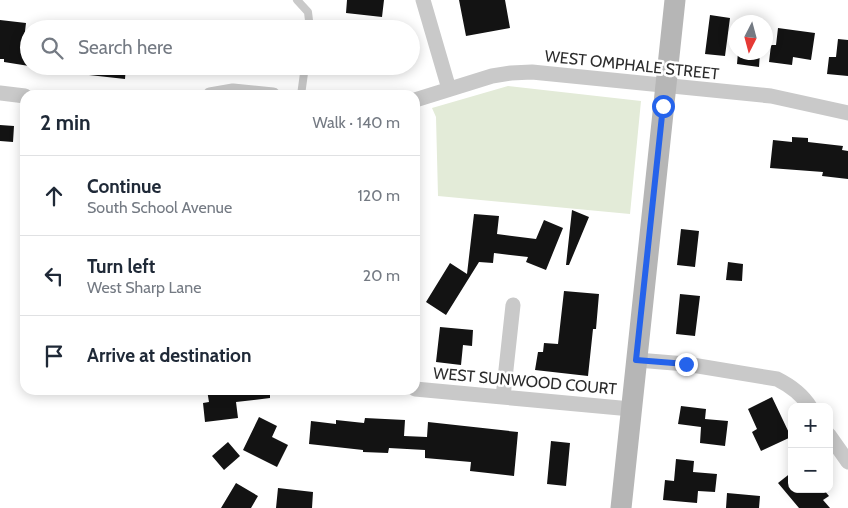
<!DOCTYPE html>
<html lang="en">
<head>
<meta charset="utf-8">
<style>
	:root { --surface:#fff; --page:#f2f2f3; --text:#1f2937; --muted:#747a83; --line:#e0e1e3 }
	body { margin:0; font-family:Cabin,sans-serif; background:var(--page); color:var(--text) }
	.controls { position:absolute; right:15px; bottom:15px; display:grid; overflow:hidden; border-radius:10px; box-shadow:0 2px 12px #0003 }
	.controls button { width:45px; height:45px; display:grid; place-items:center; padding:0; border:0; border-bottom:1px solid var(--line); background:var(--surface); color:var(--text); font:25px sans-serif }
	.compass { position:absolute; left:728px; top:15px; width:45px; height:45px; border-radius:50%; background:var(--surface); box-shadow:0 2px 12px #0003; rotate:186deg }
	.stop { position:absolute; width:15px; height:15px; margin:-11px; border:4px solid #2563eb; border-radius:50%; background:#fff }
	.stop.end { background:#2563eb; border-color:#fff; box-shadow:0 1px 5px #0008 }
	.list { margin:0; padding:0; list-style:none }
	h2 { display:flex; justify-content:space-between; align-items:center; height:65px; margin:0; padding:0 20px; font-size:21px }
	h2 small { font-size:16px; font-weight:400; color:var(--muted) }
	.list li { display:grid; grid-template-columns:32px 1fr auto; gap:15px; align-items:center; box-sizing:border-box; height:80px; padding:0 20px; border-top:1px solid var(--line) }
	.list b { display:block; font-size:19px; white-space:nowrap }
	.list p { margin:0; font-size:16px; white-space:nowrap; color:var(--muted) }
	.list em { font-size:16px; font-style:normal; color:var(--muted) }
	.icon { flex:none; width:28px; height:28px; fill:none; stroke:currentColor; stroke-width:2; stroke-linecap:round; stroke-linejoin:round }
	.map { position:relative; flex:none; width:848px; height:508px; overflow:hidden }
	.search { position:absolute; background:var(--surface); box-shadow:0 2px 12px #0003; left:20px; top:20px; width:400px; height:55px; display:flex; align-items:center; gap:12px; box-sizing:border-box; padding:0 18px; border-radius:28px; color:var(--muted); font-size:19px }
	.panel { position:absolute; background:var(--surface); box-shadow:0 2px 12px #0003; left:20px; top:90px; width:400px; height:305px; border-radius:15px }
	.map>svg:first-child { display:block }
</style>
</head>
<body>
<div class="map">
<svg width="848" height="508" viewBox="0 0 848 508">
	<rect width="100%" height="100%" fill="#fff"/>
	<path fill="#e3ebd8" d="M508 86 641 101 630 214 438 196 436 117 432 108Z"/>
	<path fill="#131313" d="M347 0H384L382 17 346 13Z
		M459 0H505L510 28 466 36Z
		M710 15 730 18 725 56 705 54Z
		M0 20 26 23 23 48 29 49V66L4 62V59H0Z
		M778 28 815 33 811 60 793 57 792 65 769 62 771 45H776Z
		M838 39 848 40V76L827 74 829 57H836Z
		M738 52H760L759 67 737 64Z
		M81 66H126L125 79 80 74Z
		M0 125 14 126 13 142 0 141Z
		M792 137 808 138V142L843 146 842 150 848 151V179L822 176 823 172 770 168 773 140 792 142Z
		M572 210 589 217 569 265H566Z
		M474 214 499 216 497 234 536 239 544 220 563 228 546 270 526 262 528 257 494 253 493 263 479 262 446 315 426 302 450 263 467 274Z
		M681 229 699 231 695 267 677 265Z
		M728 262 743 264 742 281 726 280Z
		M564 291 599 294 596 329H593L588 376 535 370 538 352H543L544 343 558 344Z
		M680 294 700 296 695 336 676 334Z
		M440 327 473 330 472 346 463 345 461 365 436 362Z
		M207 390H270V398L236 402 238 418 205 422 203 403 209 402Z
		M772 397 791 437 761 451 752 432 757 429 748 409Z
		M681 406 706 409 705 419 728 421 725 446 700 443 701 427 678 424Z
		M259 417 277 426 272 437 288 445 277 467 243 450Z
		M365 418 405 420 404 436 427 437 428 422 518 432 514 476 470 471 471 462 425 458V450L389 448 388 453 363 452V450L309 444 311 421 336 424V420L364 423Z
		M551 441 570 443 566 486 547 484Z
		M228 442 240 456 224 470 212 456Z
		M676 459 694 461 693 472 717 474 715 492 698 491 697 503 663 500 665 480 674 481Z
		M792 472V489H823L829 496 823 500 830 508H799L778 483Z
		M236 483 258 496 251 508H221Z
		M278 488 313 492 312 508H276Z
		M727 493 760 496 759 508H726Z"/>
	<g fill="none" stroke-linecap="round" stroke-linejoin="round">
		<path stroke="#c9c9c9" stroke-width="8" d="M297 0 308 12 310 29
			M301 95 305 66"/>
		<path stroke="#c9c9c9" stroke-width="15" d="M423 0 449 89
			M0 93 25 96
			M210 95 233 91 273 95
			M415 100 492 76 511 73 532 72 771 96 848 113
			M637 360 686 364 777 379C791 386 802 394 810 407
			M415 389 631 409
			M503 397 513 305
			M829 435 848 462"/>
		<path stroke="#b6b6b6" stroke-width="21" d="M621 508 675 0"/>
	</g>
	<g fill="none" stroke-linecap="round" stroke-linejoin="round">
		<path stroke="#2563eb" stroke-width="6" d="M663 106 636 360 686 364"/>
	</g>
	<g text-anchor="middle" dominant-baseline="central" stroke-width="5" stroke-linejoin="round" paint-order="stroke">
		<g font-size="16" fill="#2c2c2c" stroke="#fff">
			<text transform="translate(632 65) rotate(6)">WEST OMPHALE STREET</text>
			<text transform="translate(525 381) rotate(5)">WEST SUNWOOD COURT</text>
		</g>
	</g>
</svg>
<div class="controls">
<button>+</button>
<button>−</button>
</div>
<svg class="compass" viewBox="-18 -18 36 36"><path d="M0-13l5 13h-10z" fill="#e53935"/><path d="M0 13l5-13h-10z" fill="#747a83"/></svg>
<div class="stop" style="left:663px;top:106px"></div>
<div class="stop end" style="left:686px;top:364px"></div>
<div class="search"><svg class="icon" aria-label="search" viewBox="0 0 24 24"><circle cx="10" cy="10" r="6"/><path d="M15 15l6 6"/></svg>Search here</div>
<section class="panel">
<h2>2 min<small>Walk · 140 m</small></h2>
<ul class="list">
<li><svg class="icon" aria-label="ahead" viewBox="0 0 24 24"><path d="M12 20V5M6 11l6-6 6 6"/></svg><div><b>Continue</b><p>South School Avenue</p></div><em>120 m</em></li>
<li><svg class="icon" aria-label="left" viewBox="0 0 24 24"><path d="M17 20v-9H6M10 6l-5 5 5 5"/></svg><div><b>Turn left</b><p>West Sharp Lane</p></div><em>20 m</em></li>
<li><svg class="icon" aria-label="arrive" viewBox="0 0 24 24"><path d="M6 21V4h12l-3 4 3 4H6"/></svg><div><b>Arrive at destination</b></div></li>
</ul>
</section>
</div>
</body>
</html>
